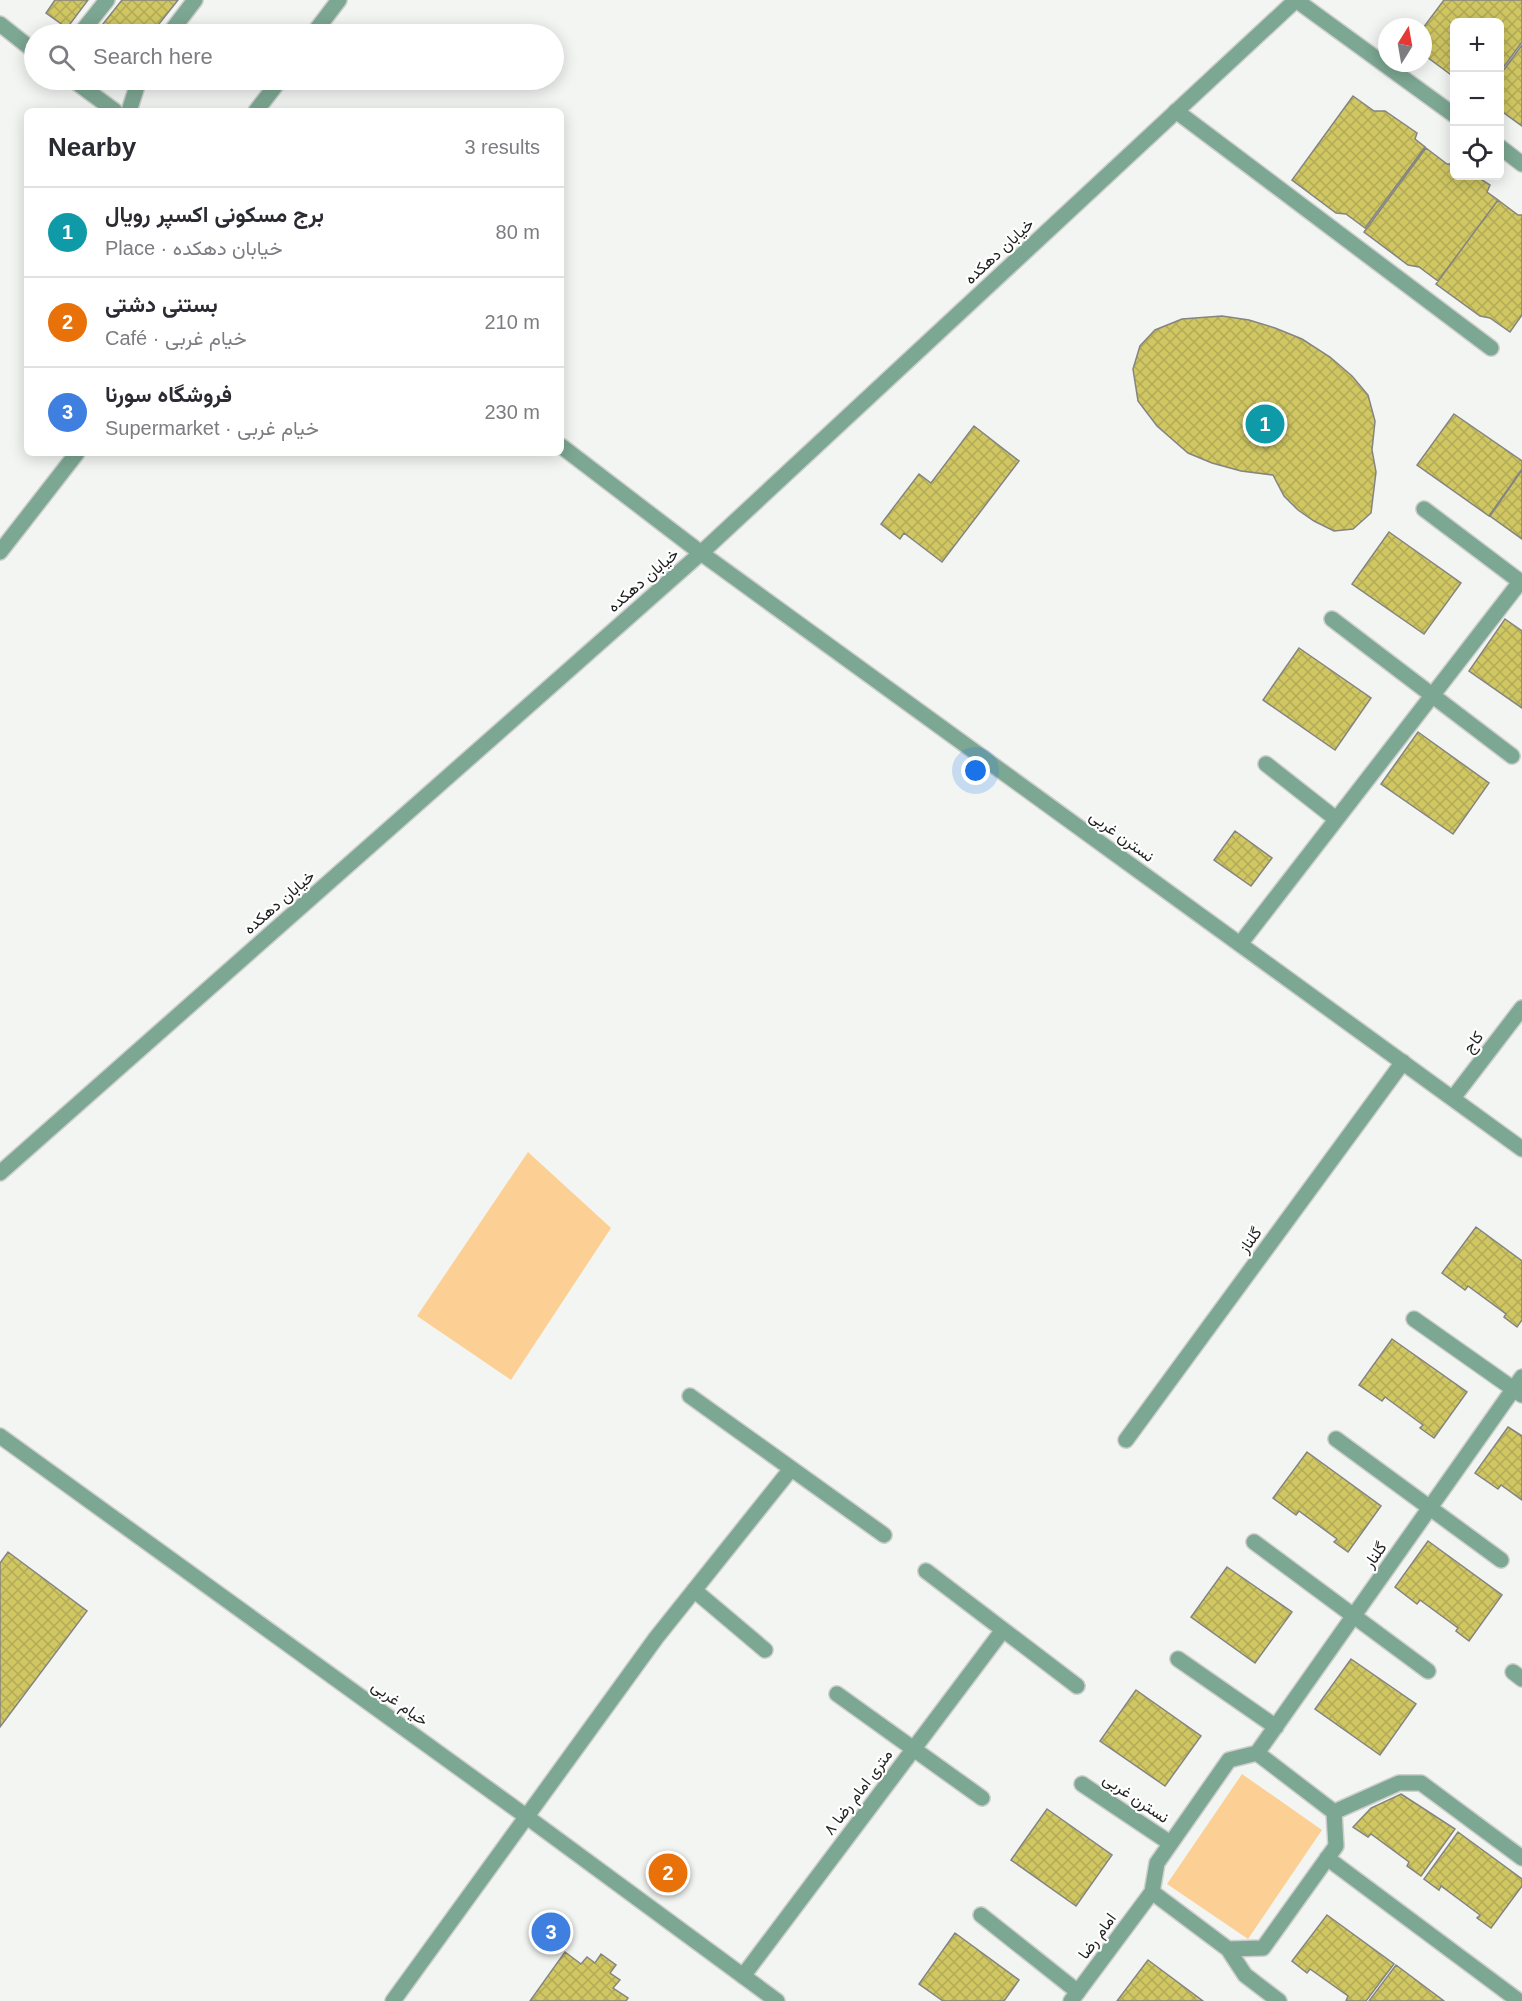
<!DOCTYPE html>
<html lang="en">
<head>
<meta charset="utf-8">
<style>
	:root { --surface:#fff; --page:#f2f2f3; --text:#2b2b33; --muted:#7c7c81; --line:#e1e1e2; --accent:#db2777 }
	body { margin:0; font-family:Helvetica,Vazirmatn,sans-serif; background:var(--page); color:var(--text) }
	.controls { position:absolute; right:18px; top:18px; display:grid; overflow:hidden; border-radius:9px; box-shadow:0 3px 15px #0003 }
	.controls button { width:54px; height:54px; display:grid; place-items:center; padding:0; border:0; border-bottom:2px solid var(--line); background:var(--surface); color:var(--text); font:30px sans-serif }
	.compass { position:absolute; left:1378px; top:18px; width:54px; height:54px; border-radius:50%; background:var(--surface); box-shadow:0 3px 15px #0003; rotate:11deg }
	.you { position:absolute; left:976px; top:771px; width:21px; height:21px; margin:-15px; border:4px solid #fff; border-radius:50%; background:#1a73e8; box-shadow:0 0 0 9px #1a73e833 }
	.badge { display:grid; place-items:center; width:39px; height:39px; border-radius:50%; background:var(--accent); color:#fff; font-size:20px; font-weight:700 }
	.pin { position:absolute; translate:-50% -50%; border:3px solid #fff; box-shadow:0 2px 6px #0006 }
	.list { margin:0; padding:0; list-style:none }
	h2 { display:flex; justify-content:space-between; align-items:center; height:78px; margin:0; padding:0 24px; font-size:26px }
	h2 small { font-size:20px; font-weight:400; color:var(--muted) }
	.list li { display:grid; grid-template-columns:39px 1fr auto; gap:18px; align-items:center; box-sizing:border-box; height:90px; padding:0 24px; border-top:2px solid var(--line) }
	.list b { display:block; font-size:22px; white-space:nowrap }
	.list p { margin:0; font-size:20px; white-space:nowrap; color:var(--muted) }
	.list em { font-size:20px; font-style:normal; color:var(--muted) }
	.icon { flex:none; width:33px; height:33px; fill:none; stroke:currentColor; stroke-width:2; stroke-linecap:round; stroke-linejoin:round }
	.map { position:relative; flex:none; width:1522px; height:2001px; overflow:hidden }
	.search { position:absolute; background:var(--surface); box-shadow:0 3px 15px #0003; left:24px; top:24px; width:540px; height:66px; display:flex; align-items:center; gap:15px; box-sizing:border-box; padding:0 21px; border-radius:33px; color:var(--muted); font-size:22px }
	.panel { position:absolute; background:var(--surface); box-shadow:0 3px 15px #0003; left:24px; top:108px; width:540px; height:348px; border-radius:9px }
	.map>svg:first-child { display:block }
</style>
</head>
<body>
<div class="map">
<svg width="1522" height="2001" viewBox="0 0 1522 2001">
	<defs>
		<pattern id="building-cross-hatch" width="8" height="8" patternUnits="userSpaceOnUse" patternTransform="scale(1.5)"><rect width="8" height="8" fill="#d0c763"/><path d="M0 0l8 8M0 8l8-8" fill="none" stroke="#b2aa56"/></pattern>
	</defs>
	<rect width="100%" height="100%" fill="#f3f5f3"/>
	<path fill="#fcd094" d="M528 1152 611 1228 511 1380 417 1316Z
		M1242 1774 1322 1830 1248 1939 1167 1884Z"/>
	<path fill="url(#building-cross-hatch)" stroke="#848481" stroke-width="1.5" d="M55 0H88L67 28 46 13Z
		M122 0H178L151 34H95Z
		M1444 0H1522V42L1500 72V22H1454V77L1423 54V28Z
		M1522 45V126L1500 110V75Z
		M1353 96 1374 111H1385L1417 133 1415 139 1425 147 1365 228 1346 214 1336 213 1292 180Z
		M1426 148 1447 164H1454V176H1476L1490 185 1487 192 1498 200 1438 281 1419 267 1408 265 1364 232Z
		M1498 200 1518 215H1522V315L1510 332 1490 318 1480 316 1436 284Z
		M1222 316 1249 320 1275 328 1302 339 1330 357 1352 376 1368 395 1375 421 1372 450 1376 472 1371 513 1353 529 1334 531 1314 521 1298 510 1284 496 1273 475 1241 471 1212 463 1188 453 1157 426 1138 401 1133 369 1140 346 1155 330 1182 319Z
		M1454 414 1522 461V469L1489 516 1417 465Z
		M974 426 1019 461 942 562 904 533 900 539 881 524 919 474 931 483Z
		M1522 470V539L1490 516Z
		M1389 532 1461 583 1424 634 1352 584Z
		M1505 619 1522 631V708L1469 671Z
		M1299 648 1371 698 1335 750 1263 700Z
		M1418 732 1489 783 1453 834 1381 784Z
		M1235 831 1272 858 1251 886 1214 860Z
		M1476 1227 1522 1261V1320L1517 1327 1504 1317 1506 1314 1468 1286 1465 1290 1442 1273Z
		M1392 1339 1467 1392 1434 1438 1420 1428 1423 1425 1385 1397 1382 1401 1359 1385Z
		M1508 1427 1522 1436V1500L1501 1485 1498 1489 1475 1473Z
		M1307 1452 1381 1506 1348 1552 1334 1542 1337 1539 1299 1511 1296 1515 1273 1498Z
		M1428 1541 1502 1595 1469 1641 1456 1631 1458 1628 1420 1600 1417 1604 1395 1587Z
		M8 1552 87 1611 0 1727V1563Z
		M1227 1567 1292 1612 1255 1663 1191 1617Z
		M1351 1659 1416 1704 1380 1755 1315 1709Z
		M1136 1690 1201 1736 1165 1786 1100 1741Z
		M1401 1794 1455 1829 1421 1876 1407 1866 1409 1862 1371 1834 1368 1837 1353 1827 1371 1808Z
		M1047 1809 1112 1855 1076 1906 1011 1860Z
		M1458 1832 1522 1879V1886L1491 1928 1477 1918 1480 1915 1441 1886 1439 1890 1424 1879Z
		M1327 1915 1394 1964 1366 2001H1346L1348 1996 1310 1969 1307 1973 1292 1961Z
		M955 1933 1019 1980 1004 2001H943L919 1984Z
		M565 1952 581 1964 587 1957 595 1963 601 1954 616 1965 610 1973 620 1980 613 1988 628 1998 626 2001H530Z
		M1148 1960 1203 2001H1117Z
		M1396 1965 1444 2001H1369Z"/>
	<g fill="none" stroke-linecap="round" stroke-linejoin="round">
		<defs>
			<path id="service" d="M80 34 107 0
				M169 34 195 0
				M313 34 339 0
				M129 111 139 80
				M256 111 280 80
				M1424 509 1522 583
				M1332 619 1512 756
				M1266 764 1336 819
				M1240 944 1520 582
				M1414 1319 1522 1395
				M1336 1439 1501 1560
				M1254 1542 1428 1671
				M1178 1659 1276 1727
				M1257 1753 1522 1377
				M1082 1784 1170 1843
				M1334 1812 1399 1783H1421L1522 1858
				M1327 1858 1519 2001
				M1152 1892 1228 1949 1245 1975 1279 2001
				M981 1915 1078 1992
				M1228 1949 1263 1948 1336 1846 1334 1812 1257 1753
				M1071 2001 1152 1892 1157 1863 1229 1760 1257 1753"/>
			<path id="minor" d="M1296 0 1454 115
				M0 24 34 51
				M73 80 115 111
				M1176 111 1491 348
				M1500 147 1522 164
				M561 446 701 553
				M0 552 77 453
				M1453 1098 1522 1008
				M690 1396 884 1535
				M1126 1440 1403 1062
				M926 1571 1077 1686
				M694 1590 765 1650
				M1513 1672 1522 1679
				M837 1694 982 1798
				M743 1976 1003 1630
				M393 2001 656 1638 791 1469"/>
			<path id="tertiary" d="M701 553 1522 1149
				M0 1173 701 553 1296 0
				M0 1436 527 1817 777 2001"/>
		</defs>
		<use href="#service" stroke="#cdcecd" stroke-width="18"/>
		<use href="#minor" stroke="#cdcecd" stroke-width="18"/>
		<use href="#tertiary" stroke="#cdcecd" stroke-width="18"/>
		<use href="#service" stroke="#7ca792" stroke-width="15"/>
		<use href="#minor" stroke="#7ca792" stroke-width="15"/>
		<use href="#tertiary" stroke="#7ca792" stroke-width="15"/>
	</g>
	<g text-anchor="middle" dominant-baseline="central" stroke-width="4.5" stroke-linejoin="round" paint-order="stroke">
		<g font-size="16" fill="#1e1f1e" stroke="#fff">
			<text transform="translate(999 251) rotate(-43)">خیابان دهکده</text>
			<text transform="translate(643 580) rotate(-41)">خیابان دهکده</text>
			<text transform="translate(1122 836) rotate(36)">نسترن غربی</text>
			<text transform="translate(279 902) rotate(-41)">خیابان دهکده</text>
			<text transform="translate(1473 1042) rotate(-52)">کاج</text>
			<text transform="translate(1250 1240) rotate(-54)">گلناز</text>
			<text transform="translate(1375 1555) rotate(-55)">گلنار</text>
			<text transform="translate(400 1703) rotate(36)">خیام غربی</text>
			<text transform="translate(858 1792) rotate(-53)">۸ متری امام رضا</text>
			<text transform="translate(1136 1798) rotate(34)">نسترن غربی</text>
			<text transform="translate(1097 1936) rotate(-54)">امام رضا</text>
		</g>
	</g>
</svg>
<div class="controls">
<button>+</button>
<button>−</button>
<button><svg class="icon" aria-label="locate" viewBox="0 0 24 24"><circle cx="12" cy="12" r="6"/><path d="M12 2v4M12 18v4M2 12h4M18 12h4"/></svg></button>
</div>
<svg class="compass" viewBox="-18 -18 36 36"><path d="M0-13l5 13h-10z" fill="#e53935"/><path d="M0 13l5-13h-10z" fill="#7c7c81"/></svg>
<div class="you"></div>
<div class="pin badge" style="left:1265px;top:424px;background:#0f9aa8">1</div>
<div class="pin badge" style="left:668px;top:1873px;background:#e8710a">2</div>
<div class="pin badge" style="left:551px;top:1932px;background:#3f7fe0">3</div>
<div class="search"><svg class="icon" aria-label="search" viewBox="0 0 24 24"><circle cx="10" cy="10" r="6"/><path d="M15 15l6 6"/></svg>Search here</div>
<section class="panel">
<h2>Nearby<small>3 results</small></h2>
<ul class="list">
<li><span class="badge" style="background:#0f9aa8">1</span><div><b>برج مسکونی اکسپر رویال</b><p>Place · خیابان دهکده</p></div><em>80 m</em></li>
<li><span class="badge" style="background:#e8710a">2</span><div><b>بستنی دشتی</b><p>Café · خیام غربی</p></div><em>210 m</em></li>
<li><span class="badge" style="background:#3f7fe0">3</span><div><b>فروشگاه سورنا</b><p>Supermarket · خیام غربی</p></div><em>230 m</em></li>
</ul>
</section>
</div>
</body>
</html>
